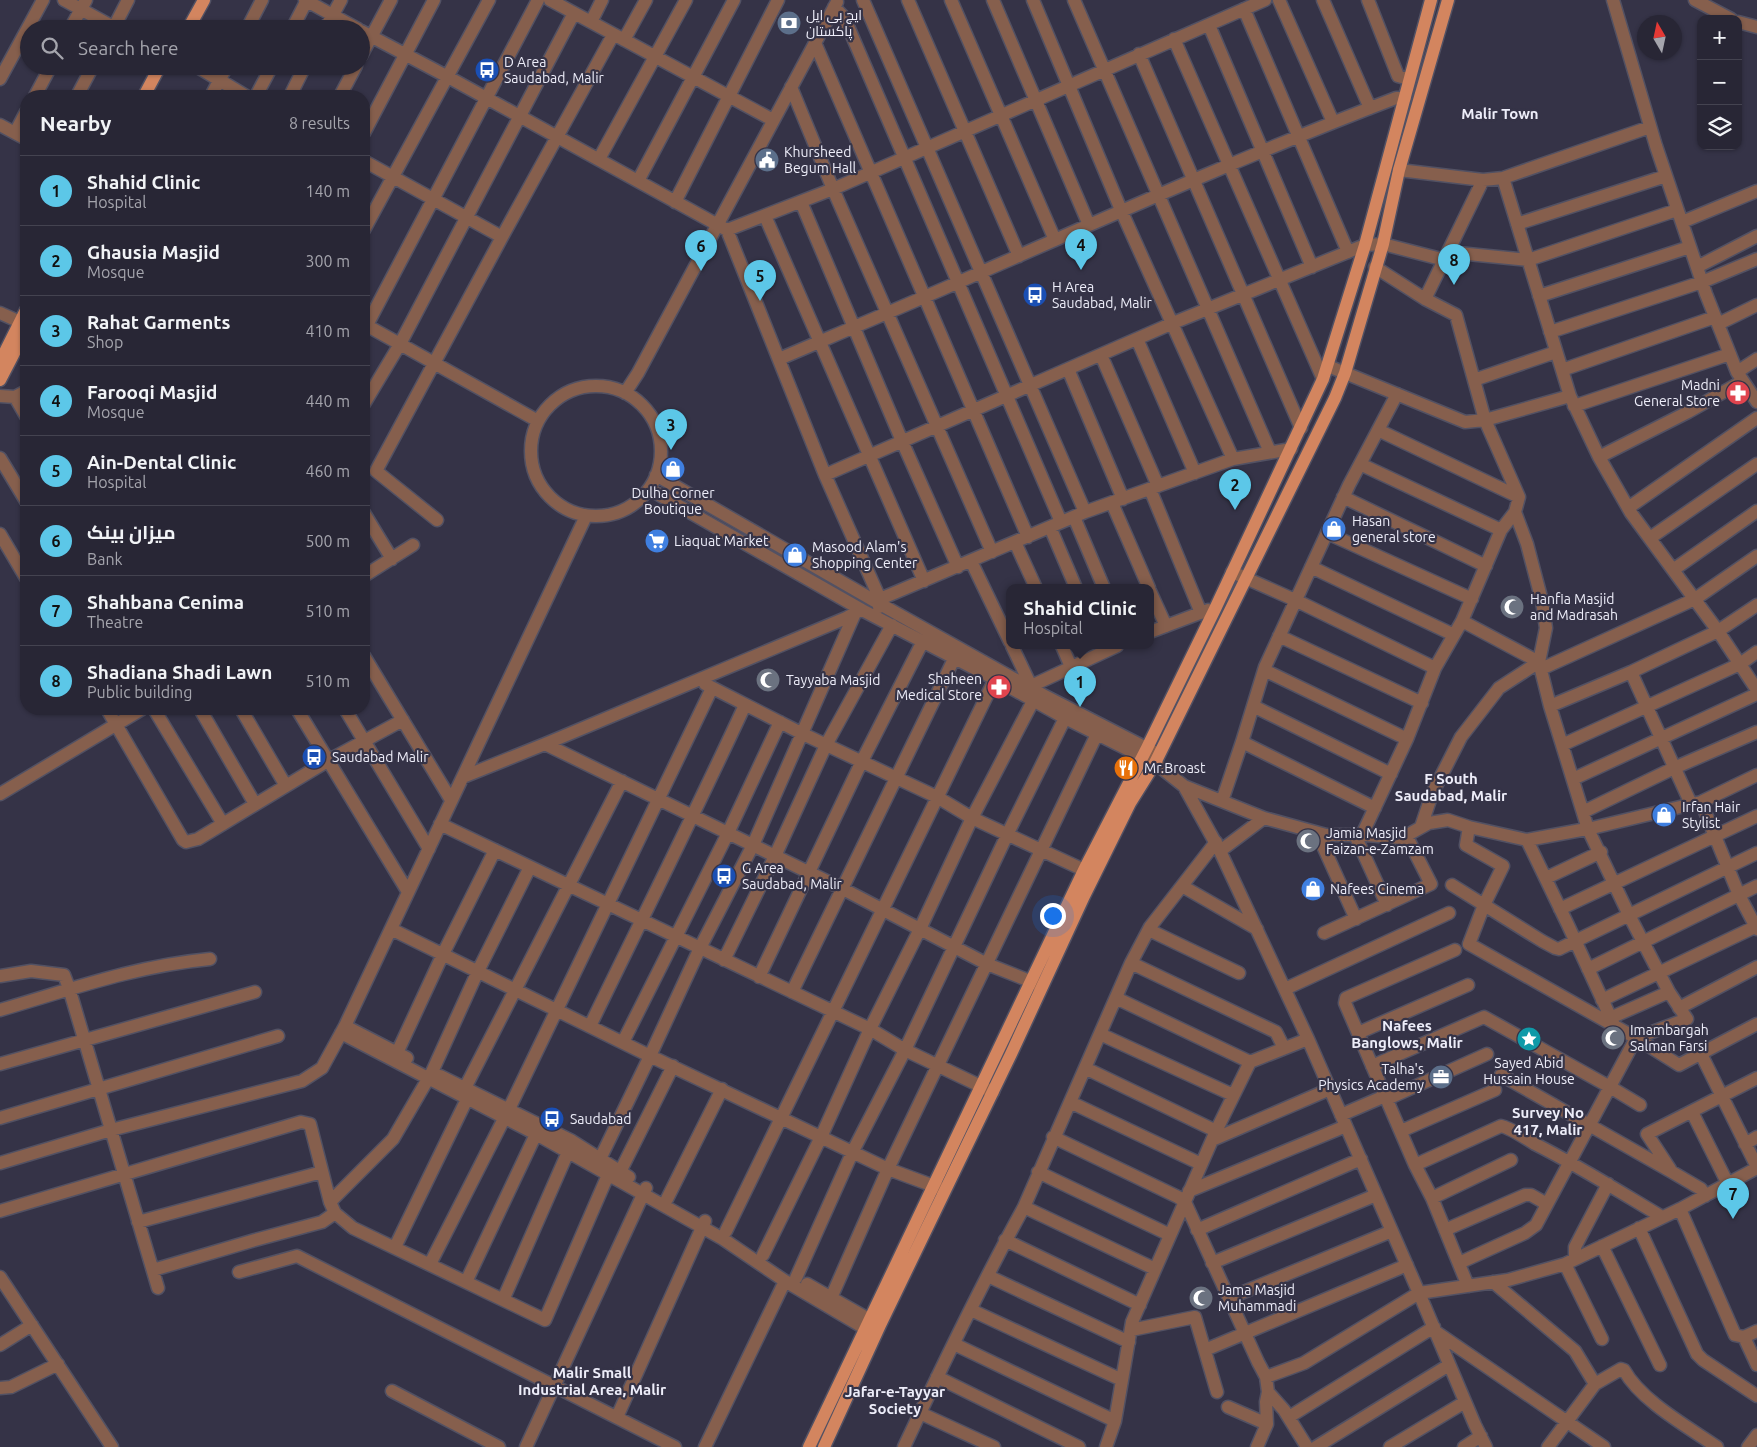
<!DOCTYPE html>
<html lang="en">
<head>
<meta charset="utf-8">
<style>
	:root { --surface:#282635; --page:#302e3d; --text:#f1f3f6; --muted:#a5a5ad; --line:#444350; --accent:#5cc7e8 }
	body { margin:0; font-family:Ubuntu,Cairo,sans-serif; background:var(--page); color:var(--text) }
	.controls { position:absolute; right:15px; top:15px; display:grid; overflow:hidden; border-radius:10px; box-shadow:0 1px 4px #0004 }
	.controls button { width:45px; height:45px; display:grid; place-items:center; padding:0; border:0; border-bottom:1px solid var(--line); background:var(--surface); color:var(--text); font:25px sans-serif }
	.compass { position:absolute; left:1637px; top:15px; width:45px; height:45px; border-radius:50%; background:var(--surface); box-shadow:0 1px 4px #0004; rotate:351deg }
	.you { position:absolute; left:1052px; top:915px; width:18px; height:18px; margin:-12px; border:4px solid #fff; border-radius:50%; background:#1a73e8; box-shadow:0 0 0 8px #1a73e833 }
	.badge { display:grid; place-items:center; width:32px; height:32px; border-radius:50%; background:var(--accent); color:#111; font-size:16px; font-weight:700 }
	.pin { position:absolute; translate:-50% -41px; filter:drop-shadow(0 1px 2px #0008) }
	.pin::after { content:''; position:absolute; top:26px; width:18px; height:15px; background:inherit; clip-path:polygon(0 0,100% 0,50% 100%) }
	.popup { position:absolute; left:1006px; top:584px; width:148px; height:65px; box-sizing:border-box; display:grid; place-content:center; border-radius:10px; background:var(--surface); filter:drop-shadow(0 1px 4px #0005); font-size:16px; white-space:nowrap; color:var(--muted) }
	.popup b { font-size:19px; color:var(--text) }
	.popup::after { content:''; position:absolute; left:50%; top:100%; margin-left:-10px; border:10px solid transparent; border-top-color:var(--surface) }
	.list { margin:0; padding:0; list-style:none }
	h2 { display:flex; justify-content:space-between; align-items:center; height:65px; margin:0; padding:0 20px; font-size:21px }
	h2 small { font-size:16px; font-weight:400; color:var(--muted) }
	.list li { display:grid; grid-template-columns:32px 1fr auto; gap:15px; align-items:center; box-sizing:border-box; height:70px; padding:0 20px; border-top:1px solid var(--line) }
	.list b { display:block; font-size:19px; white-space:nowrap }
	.list p { margin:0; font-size:16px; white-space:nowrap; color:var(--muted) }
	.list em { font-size:16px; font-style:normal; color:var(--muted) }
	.icon { flex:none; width:28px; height:28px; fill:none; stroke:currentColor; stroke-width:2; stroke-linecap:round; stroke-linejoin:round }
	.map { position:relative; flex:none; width:1757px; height:1447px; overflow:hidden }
	.search { position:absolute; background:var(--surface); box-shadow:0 1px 4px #0004; left:20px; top:20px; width:350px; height:55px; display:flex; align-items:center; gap:12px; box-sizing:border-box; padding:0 18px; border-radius:28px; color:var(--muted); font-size:19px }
	.panel { position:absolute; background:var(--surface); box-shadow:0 1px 4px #0004; left:20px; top:90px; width:350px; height:625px; border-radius:20px }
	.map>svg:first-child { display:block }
</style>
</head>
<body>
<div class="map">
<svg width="1757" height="1447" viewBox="0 0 1757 1447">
	<rect width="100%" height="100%" fill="#353347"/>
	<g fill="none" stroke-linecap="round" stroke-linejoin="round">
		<defs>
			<path id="minor" d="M64 0 117 29
				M305 0 358 29
				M550 0 773 120
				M863 0 1085 512
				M908 0 1019 256
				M951 0 1055 240
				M993 0 1089 225
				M1033 0 1121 210 1233 459
				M1074 0 1270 452
				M1279 0 1333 122
				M1323 0 1370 108
				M1368 0 1398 76 1409 79
				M1613 0 1656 146 1706 294 1737 372 1757 402
				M1695 0 1731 19
				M834 7 844 17 1061 522
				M1244 9 1348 252
				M591 22 602 0
				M1738 22 1757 27
				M1209 25 1312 267
				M70 29 86 0
				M113 29 128 0
				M247 29 262 0
				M292 29 307 0
				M325 29 341 0
				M361 31 448 77 727 230 833 189 1265 0
				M1174 39 1323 379
				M624 40 646 0
				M815 43 1028 537
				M1139 54 1301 428
				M361 56 391 0
				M196 66 246 96
				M0 79 43 0
				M791 87 833 189 992 552
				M35 96 51 66
				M77 96 93 66
				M211 96 227 66
				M256 96 272 66
				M290 96 305 66
				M340 96 356 66
				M0 125 26 139
				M15 133 26 112
				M364 133 434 0
				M599 159 686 0
				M364 161 502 237
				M1399 170 1483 180 1503 178 1650 127
				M1503 178 1570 396 1599 457 1631 513 1718 631 1757 690
				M638 181 734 0
				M675 202 778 0
				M801 202 902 441 958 567
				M765 216 924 581
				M1682 222 1757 191
				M1517 224 1666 176
				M364 230 489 0
				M727 230 825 475 880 599 879 607
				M1448 252 1528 260 1677 210
				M1375 267 1425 299 1456 315 1485 420 1519 497 1515 512 1527 544 1542 601 1546 628 1539 662 1550 706 1588 829 1629 915 1669 992 1687 1019 1636 1038 1536 1225 1525 1233 1459 1263
				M1697 267 1757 236
				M1539 296 1690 247
				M1425 299 1483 180
				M0 313 20 322
				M364 324 538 421
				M1718 324 1757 305
				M367 325 538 0
				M1550 332 1702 282 1757 259
				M1137 339 1195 473
				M1101 355 1158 486
				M779 359C847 330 916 301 984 271 1121 211 1257 151 1396 98H1405
				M1328 366 1465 422 1485 420 1570 396
				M1068 369 1123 499
				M1562 370 1715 317
				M1737 372 1757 359
				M1474 380 1556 352
				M531 451a65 65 0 1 1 130 0a65 65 0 1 1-130 0Z
				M625 393 638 373 837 2
				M0 396 15 397 26 391
				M15 397 26 416
				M364 404 400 344 574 13
				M1574 406 1730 354
				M1378 430 1519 497
				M1599 457 1688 412 1743 381
				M0 458 26 501
				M1360 464 1501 530
				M656 475 880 604 1043 695 1156 753
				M825 475 1173 323 1365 245 1383 244 1445 260
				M649 489 862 610 995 679 1065 718 1155 763 1184 786 1220 851 1308 1039 1419 1293 1475 1425 1486 1447
				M1150 489 1201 613
				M1343 497 1486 566
				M1112 503 1149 588
				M1628 508 1757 418
				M364 513 392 559
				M1074 517 1104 588
				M437 520 376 471 502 237 613 35
				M1050 527 1076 588
				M1327 533 1472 599
				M0 534 26 578
				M1650 538 1757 464
				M1015 542 1036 588
				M971 561 1010 642
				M1311 567 1454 635
				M1673 570 1757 511
				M1232 572 1295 600 1435 668
				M364 576 413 545
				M1150 591 1166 626
				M880 599 1085 512 1233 459 1291 449
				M1150 632 1208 610
				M1279 636 1422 703
				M1012 646 1031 686
				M1062 646 1071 667
				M364 656 451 800
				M1541 669 1695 599 1757 556
				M1264 670 1407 739
				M1631 672 1691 804
				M705 684 803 734 937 797 972 818 1084 870
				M1030 688 1031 686 1117 646
				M1253 706 1391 774
				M1550 706 1631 672 1718 631 1757 605
				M107 709 183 840 186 842 198 839 329 760 403 720
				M154 709 223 824
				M200 709 255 804
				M241 709 286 786
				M297 709 408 892
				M345 709 429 849
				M1242 742 1375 808
				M545 744 843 889 987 964 1040 985
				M1562 745 1740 664 1757 652
				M463 777 545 744 846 618 857 612
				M1573 779 1757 694
				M1184 786 1264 818 1326 835H1367L1402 838 1429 823 1448 820 1469 827 1527 840 1592 828 1701 802 1757 775
				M0 794 142 709
				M1222 801 1242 742 1265 667 1349 485 1397 394
				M1701 802 1739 895 1757 929
				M1583 812 1674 768 1757 732
				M440 824 870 1029 905 1050 993 1092
				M1421 827 1432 794 1461 737 1499 688 1539 662 1462 621
				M1469 827 1466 845 1503 866 1484 905 1469 944 1636 1038 1679 1065 1757 1024
				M1326 835 1323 846 1356 919
				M1355 835 1387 905
				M1362 835 1407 739 1435 668 1462 621 1501 530 1515 512
				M1527 840 1568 925 1614 1025
				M1220 851 1264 818
				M1546 878 1601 852
				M1452 885 1542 941 1555 948 1559 949 1757 853
				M1182 886 1257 929
				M1560 909 1757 816
				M391 929 650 1056 888 1169 942 1189
				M1149 930 1239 973
				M1324 933 1431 884 1406 835
				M1455 950 1346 998 1345 1003 1415 1165 1432 1198 1468 1286
				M724 960 775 856 826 745 892 625
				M1131 963 1276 1032 1284 1048
				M1588 969 1757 886
				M0 976 31 971 64 975 69 988 158 1288
				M759 977 862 761 923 641
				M1285 989 1449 913
				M792 992 954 659
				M1116 998 1250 1062
				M1602 1000 1757 926
				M1679 1008 1757 967
				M0 1010C72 989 135 966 210 959
				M1610 1018 1669 992
				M345 1026 407 1058
				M590 1026C642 919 695 813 745 705
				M341 1033 536 1134 723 1239 785 1281 873 1333
				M1358 1033 1468 985
				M1100 1034 1233 1095
				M623 1042 728 833 780 722
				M397 1053 443 954 495 850
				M1701 1054 1757 1167
				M0 1064 255 992
				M1372 1066 1484 1017 1610 1087 1640 1105
				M1085 1068 1216 1131
				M1501 1075 1672 1172 1701 1189 1705 1196
				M440 1076 572 1141 629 1177
				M465 1088 622 781
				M1387 1099 1487 1054
				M1070 1102 1201 1164
				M1692 1112 1728 1184
				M1341 1115 1385 1096
				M0 1118 278 1036
				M1401 1131 1495 1090
				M1053 1137 1178 1197 1185 1202 1258 1362 1266 1377 1304 1363 1419 1293 1508 1280 1565 1264 1680 1209 1757 1168
				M1212 1140 1330 1089
				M1745 1144 1757 1137
				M600 1159 650 1056 700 948 753 845 855 613
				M0 1163 111 1130 302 1081 322 1068 345 1026 586 516
				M1415 1165 1501 1126C1511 1128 1525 1138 1535 1144 1579 1166 1620 1192 1662 1217
				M1670 1169 1647 1134 1757 1078
				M620 1172 673 1066
				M1038 1172 1170 1235
				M1189 1191 1346 1126
				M1432 1198 1511 1160
				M667 1199 722 1089
				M330 1202 393 1139 432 1072 478 971 530 867
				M1024 1207 1155 1269
				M1680 1209 1735 1335 1744 1337 1757 1365
				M0 1211 301 1122 310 1124 330 1202 335 1213 353 1228 545 1320 608 1175
				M138 1222 322 1172
				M1639 1228 1697 1354 1703 1360 1757 1396
				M1197 1230 1361 1159
				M1445 1230 1525 1195H1531L1547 1204
				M726 1231 995 679
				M1005 1240 1140 1305
				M1602 1246 1660 1365
				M395 1247 467 1099
				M763 1255 821 1137 870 1029 920 929 972 818 1033 701
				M1575 1258V1247L1608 1184
				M1212 1263 1376 1195
				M430 1264 509 1109 712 688
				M1565 1264 1602 1339
				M153 1270 255 1240 322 1222 335 1213
				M239 1272 297 1256 675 1447
				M988 1276 1129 1342
				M0 1277 112 1447
				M796 1278 853 1151 905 1050 1008 833 1065 718
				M466 1282 536 1134
				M1493 1282 1575 1351 1595 1384
				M807 1284 879 1325
				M831 1298 888 1169 1097 734
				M1229 1298 1392 1231
				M503 1300 568 1152
				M971 1310 1122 1380
				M1131 1330 1195 1317 1217 1392
				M1436 1332 1604 1447
				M1744 1337 1757 1331
				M954 1344 1115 1421
				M0 1345 32 1325
				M1205 1350 1407 1265
				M937 1377 1079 1447
				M0 1388 11 1387 58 1364
				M392 1391 499 1447
				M1268 1392 1284 1410 1307 1447
				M1228 1407 1267 1424
				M920 1413 994 1447
				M617 1417 705 1221
				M1289 1417 1434 1327
				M526 1447 646 1188
				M705 1447 785 1281
				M904 1447C942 1366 981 1285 1024 1207L1131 963 1150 927 1216 842
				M1106 1447 1115 1421 1132 1322 1216 1131 1250 1062 1308 1039
				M1257 1447 1267 1424 1266 1402 1268 1392 1266 1377
				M1316 1447 1449 1365
				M1390 1447 1465 1402
				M1464 1447 1481 1436
				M1548 1447 1595 1384 1621 1369 1624 1370C1641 1401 1688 1427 1717 1447
				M1748 1447 1757 1435"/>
			<path id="major" d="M188 29 204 0
				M144 96 160 66
				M0 362 26 310
				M0 380 26 330
				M809 1447 1084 870 1147 748 1215 609 1323 379 1365 245 1431 0
				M824 1447 880 1325 1011 1054 1084 896 1130 803 1155 763 1335 398 1345 373 1383 244 1399 170 1448 0"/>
		</defs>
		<use href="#minor" stroke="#525163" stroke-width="15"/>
		<use href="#major" stroke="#525163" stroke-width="15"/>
		<use href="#minor" stroke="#865f4d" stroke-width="12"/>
		<use href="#major" stroke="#d3855f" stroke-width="12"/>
	</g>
	<defs>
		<symbol id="bank-disc" viewBox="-11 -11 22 22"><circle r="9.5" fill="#5c6f8a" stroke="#353347"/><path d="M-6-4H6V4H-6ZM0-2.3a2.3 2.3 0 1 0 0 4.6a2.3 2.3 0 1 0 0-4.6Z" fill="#fff"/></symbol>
		<symbol id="bus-disc" viewBox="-11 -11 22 22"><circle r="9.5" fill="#1a4fb4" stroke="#353347"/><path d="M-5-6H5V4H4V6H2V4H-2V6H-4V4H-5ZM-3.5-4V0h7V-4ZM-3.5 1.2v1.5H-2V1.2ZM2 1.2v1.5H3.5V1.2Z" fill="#fff"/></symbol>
		<symbol id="civic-disc" viewBox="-11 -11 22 22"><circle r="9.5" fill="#5c6f8a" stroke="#353347"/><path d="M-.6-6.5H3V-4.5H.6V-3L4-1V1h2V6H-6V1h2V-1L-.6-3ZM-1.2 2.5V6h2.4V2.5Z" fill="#fff"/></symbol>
		<symbol id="pharmacy-disc" viewBox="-11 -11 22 22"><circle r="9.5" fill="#e0444e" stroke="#353347"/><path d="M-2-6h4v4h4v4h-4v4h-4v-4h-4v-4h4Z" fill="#fff"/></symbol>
		<symbol id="shop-disc" viewBox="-11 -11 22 22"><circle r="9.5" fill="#3f7fe0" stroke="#353347"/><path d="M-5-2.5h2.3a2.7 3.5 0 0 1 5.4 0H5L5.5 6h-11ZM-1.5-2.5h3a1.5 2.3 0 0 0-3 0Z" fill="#fff"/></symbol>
		<symbol id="supermarket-disc" viewBox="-11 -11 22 22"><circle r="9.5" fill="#3f7fe0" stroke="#353347"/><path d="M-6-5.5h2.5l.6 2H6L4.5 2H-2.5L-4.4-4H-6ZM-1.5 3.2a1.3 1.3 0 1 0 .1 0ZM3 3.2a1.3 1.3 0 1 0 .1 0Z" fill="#fff"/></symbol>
		<symbol id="mosque-disc" viewBox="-11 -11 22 22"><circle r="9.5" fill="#6b7280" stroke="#353347"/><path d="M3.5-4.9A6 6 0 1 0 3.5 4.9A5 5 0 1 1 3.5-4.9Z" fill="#fff"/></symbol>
		<symbol id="restaurant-disc" viewBox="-11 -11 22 22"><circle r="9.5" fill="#e8710a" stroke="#353347"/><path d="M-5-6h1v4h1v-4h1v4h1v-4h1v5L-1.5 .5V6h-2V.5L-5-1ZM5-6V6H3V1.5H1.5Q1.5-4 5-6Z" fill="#fff"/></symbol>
		<symbol id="sight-disc" viewBox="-11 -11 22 22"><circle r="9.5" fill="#0f9aa8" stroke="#353347"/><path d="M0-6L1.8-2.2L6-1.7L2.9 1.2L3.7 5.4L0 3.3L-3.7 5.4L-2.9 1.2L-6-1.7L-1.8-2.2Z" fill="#fff"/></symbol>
		<symbol id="office-disc" viewBox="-11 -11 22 22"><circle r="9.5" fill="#5c6f8a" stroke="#353347"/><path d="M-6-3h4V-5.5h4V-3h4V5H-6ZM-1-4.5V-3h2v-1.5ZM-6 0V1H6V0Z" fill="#fff"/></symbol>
	</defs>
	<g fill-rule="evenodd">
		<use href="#bank-disc" x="775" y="9" width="28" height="28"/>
		<use href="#bus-disc" x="473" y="56" width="28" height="28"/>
		<use href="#civic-disc" x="753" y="146" width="28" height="28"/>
		<use href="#bus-disc" x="1021" y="281" width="28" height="28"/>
		<use href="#pharmacy-disc" x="1724" y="379" width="28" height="28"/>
		<use href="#shop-disc" x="659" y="455" width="28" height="28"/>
		<use href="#shop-disc" x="1320" y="515" width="28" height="28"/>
		<use href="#supermarket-disc" x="643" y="527" width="28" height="28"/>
		<use href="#shop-disc" x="781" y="541" width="28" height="28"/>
		<use href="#mosque-disc" x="1498" y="593" width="28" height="28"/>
		<use href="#mosque-disc" x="754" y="666" width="28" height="28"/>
		<use href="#pharmacy-disc" x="985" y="673" width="28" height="28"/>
		<use href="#bus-disc" x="300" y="743" width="28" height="28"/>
		<use href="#restaurant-disc" x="1112" y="754" width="28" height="28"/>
		<use href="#shop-disc" x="1650" y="801" width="28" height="28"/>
		<use href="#mosque-disc" x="1294" y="827" width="28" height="28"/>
		<use href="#bus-disc" x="710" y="862" width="28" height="28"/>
		<use href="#shop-disc" x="1299" y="875" width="28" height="28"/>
		<use href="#mosque-disc" x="1599" y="1024" width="28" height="28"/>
		<use href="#sight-disc" x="1515" y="1025" width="28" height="28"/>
		<use href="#office-disc" x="1427" y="1063" width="28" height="28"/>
		<use href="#bus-disc" x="538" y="1105" width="28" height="28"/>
		<use href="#mosque-disc" x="1187" y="1284" width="28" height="28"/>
	</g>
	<g text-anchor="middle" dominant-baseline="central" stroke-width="4.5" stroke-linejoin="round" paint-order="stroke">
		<g font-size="14" fill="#ededf9" stroke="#353347" text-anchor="start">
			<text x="806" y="15">ایچ بی ایل<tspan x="806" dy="16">پاکستان</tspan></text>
			<text x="504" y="62">D Area<tspan x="504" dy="16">Saudabad, Malir</tspan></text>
			<text x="784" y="152">Khursheed<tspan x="784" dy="16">Begum Hall</tspan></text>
			<text x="1052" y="287">H Area<tspan x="1052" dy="16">Saudabad, Malir</tspan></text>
			<text x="1720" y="385" text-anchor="end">Madni<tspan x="1720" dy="16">General Store</tspan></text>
			<text x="673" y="493" text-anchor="middle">Dulha Corner<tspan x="673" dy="16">Boutique</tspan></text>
			<text x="1352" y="521">Hasan<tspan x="1352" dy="16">general store</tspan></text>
			<text x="674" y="541">Liaquat Market</text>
			<text x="812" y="547">Masood Alam's<tspan x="812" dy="16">Shopping Center</tspan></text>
			<text x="1530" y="599">Hanfia Masjid<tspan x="1530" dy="16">and Madrasah</tspan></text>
			<text x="982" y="679" text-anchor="end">Shaheen<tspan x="982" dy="16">Medical Store</tspan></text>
			<text x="786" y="680">Tayyaba Masjid</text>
			<text x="332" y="757">Saudabad Malir</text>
			<text x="1144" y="768">Mr.Broast</text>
			<text x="1682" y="807">Irfan Hair<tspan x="1682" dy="16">Stylist</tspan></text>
			<text x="1326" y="833">Jamia Masjid<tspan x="1326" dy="16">Faizan-e-Zamzam</tspan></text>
			<text x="742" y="868">G Area<tspan x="742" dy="16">Saudabad, Malir</tspan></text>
			<text x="1330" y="889">Nafees Cinema</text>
			<text x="1630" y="1030">Imambargah<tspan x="1630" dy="16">Salman Farsi</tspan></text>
			<text x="1529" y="1063" text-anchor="middle">Sayed Abid<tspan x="1529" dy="16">Hussain House</tspan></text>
			<text x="1424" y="1069" text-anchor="end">Talha's<tspan x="1424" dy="16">Physics Academy</tspan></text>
			<text x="570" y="1119">Saudabad</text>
			<text x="1218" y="1290">Jama Masjid<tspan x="1218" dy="16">Muhammadi</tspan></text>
		</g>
		<g font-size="15" font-weight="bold" fill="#ededf9" stroke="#353347">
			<text x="1500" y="113">Malir Town</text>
			<text x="1451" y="778">F South<tspan x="1451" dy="17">Saudabad, Malir</tspan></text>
			<text x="1407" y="1025">Nafees<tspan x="1407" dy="17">Banglows, Malir</tspan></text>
			<text x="1548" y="1112">Survey No<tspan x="1548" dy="17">417, Malir</tspan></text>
			<text x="592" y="1372">Malir Small<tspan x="592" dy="17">Industrial Area, Malir</tspan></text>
			<text x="895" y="1391">Jafar-e-Tayyar<tspan x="895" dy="17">Society</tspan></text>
		</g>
	</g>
</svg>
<div class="controls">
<button>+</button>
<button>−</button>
<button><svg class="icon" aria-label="layers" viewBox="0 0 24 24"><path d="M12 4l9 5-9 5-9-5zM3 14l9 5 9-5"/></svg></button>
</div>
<svg class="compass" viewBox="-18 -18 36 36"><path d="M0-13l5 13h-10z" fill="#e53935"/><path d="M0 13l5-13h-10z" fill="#a5a5ad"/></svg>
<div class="you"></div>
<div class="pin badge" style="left:1080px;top:707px">1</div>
<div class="popup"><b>Shahid Clinic</b>Hospital</div>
<div class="pin badge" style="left:1235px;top:510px">2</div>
<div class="pin badge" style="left:671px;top:450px">3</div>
<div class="pin badge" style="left:1081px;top:270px">4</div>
<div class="pin badge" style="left:760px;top:301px">5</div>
<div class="pin badge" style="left:701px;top:271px">6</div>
<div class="pin badge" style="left:1733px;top:1219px">7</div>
<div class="pin badge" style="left:1454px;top:285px">8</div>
<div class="search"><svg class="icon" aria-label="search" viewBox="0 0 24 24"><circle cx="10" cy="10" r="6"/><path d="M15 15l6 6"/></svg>Search here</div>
<section class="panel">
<h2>Nearby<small>8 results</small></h2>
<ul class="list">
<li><span class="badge">1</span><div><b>Shahid Clinic</b><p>Hospital</p></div><em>140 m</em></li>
<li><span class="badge">2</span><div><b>Ghausia Masjid</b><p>Mosque</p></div><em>300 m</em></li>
<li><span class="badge">3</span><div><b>Rahat Garments</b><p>Shop</p></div><em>410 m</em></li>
<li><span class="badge">4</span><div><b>Farooqi Masjid</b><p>Mosque</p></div><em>440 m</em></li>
<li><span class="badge">5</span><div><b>Ain-Dental Clinic</b><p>Hospital</p></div><em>460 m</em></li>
<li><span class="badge">6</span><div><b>میزان بینک</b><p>Bank</p></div><em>500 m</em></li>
<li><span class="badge">7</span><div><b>Shahbana Cenima</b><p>Theatre</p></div><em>510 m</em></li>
<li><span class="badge">8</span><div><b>Shadiana Shadi Lawn</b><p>Public building</p></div><em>510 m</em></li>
</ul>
</section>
</div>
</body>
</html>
